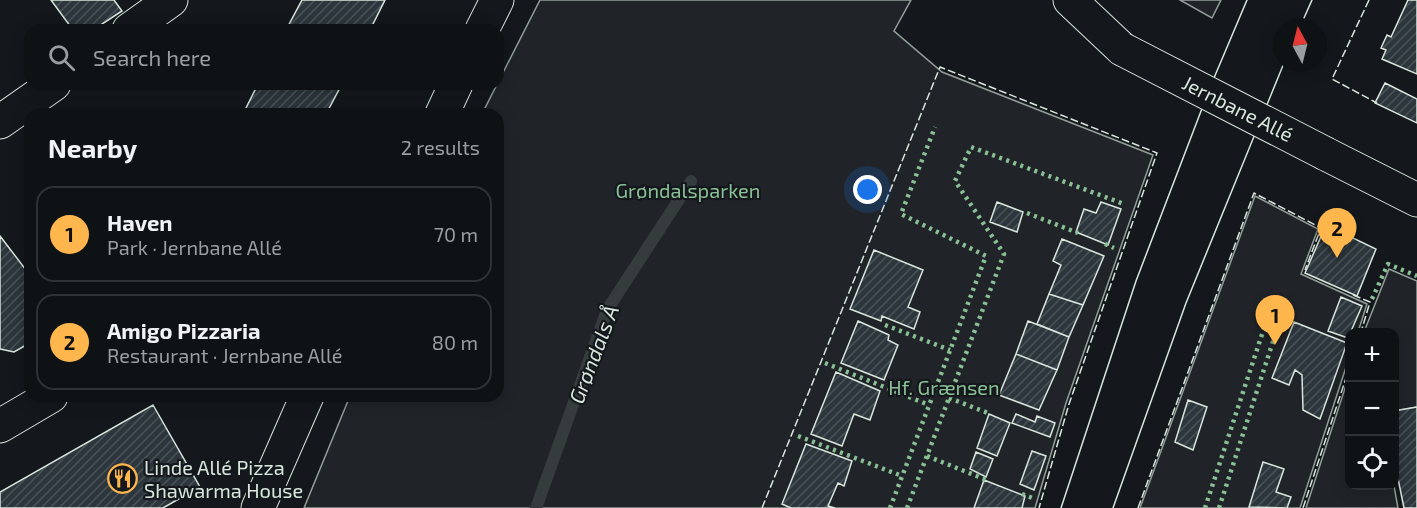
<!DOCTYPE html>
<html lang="en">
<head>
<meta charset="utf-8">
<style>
	:root { --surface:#0f1215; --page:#181b1e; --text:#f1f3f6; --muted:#9b9ea0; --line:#2f3234; --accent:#ffb74d }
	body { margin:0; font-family:"Exo 2",sans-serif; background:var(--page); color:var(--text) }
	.controls { position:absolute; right:18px; bottom:18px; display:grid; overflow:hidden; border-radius:12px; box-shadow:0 3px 15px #0003 }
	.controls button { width:54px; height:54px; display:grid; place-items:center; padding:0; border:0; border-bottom:2px solid var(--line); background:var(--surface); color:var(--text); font:30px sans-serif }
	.compass { position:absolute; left:1273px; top:18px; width:54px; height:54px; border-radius:50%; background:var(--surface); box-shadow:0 3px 15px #0003; rotate:353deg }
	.you { position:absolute; left:868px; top:190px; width:21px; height:21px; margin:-15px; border:4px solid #fff; border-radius:50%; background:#1a73e8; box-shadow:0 0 0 9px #1a73e833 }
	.badge { display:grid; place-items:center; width:39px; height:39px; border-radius:50%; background:var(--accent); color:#111; font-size:20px; font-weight:700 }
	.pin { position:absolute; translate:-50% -50px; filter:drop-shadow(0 2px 3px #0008) }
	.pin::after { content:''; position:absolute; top:32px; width:21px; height:18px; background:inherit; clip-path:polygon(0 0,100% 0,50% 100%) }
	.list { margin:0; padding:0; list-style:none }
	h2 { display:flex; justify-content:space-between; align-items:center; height:78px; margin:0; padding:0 24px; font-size:26px }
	h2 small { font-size:20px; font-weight:400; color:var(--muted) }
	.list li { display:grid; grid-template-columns:39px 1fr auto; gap:18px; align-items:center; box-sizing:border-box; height:96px; margin:0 12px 12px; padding:0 12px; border:2px solid var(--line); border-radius:18px }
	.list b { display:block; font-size:22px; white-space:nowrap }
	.list p { margin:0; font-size:20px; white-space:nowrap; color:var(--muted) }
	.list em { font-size:20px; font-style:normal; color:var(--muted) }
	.icon { flex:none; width:33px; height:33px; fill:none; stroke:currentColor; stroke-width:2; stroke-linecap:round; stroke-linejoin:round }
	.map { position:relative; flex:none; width:1417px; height:508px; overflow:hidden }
	.search { position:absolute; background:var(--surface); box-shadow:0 3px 15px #0003; left:24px; top:24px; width:480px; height:66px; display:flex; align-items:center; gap:15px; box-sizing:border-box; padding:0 21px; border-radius:18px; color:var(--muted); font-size:22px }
	.panel { position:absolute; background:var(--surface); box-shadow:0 3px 15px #0003; left:24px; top:108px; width:480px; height:294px; border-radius:18px }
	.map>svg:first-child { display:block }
</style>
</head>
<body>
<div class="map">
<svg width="1417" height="508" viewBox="0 0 1417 508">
	<defs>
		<pattern id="building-hatch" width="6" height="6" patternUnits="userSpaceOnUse" patternTransform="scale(1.5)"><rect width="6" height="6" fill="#2c363c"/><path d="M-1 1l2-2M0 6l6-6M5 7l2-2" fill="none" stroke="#4a5358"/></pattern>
	</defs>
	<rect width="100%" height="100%" fill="#14181c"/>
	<path fill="#202428" stroke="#939e99" stroke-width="1.5" d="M540 0H911L894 31 942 72 1153 155 1066 403 1035 508H304L350 396H498V114H482Z
		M1180 0H1221L1212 18Z
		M1255 196 1318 229 1301 274 1367 304 1358 332H1350L1349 358 1300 508H1140Z
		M1389 269 1417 281V407L1395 411 1394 332H1364Z
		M1349 376 1350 486H1394L1398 508H1306Z"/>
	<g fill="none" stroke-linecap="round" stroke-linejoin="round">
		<path stroke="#363b3e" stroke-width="12" d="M536 508 607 310 691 181"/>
	</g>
	<path fill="url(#building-hatch)" stroke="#d8e6dc" stroke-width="1.5" d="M51 0H114L122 11 93 30H73Z
		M302 0H385L370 30H286Z
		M1408 0H1417V74L1382 59 1386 50 1381 48 1387 35 1391 37Z
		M1385 83 1417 99V123L1375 103Z
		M258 84H342L326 114H243Z
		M997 202 1023 212 1017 232 990 222Z
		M1101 202 1121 209 1108 245 1076 232 1084 209 1096 213Z
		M1326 225 1376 249 1357 296 1305 273Z
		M0 236 26 270 30 268V343L14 352 0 349Z
		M1062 239 1104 256 1083 305 1049 294 1061 265 1053 261Z
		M874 250 923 270 908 307 920 312 914 329 882 316 881 321 850 309Z
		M1049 294 1083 305 1069 337 1037 324Z
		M1341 297 1362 306 1348 338 1328 331Z
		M858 321 889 335 888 340 898 345 884 380 841 363Z
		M1028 321 1069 337 1057 370 1016 354Z
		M1294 322 1347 343 1320 419 1303 410 1302 375 1295 370 1289 385 1272 378Z
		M1016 354 1057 370 1039 410 999 395Z
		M836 372 880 391 870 420 854 414 842 446 811 434Z
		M1188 400 1207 407 1193 450 1175 442Z
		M153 405 200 487 163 508H0V492Z
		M1417 407V508H1404L1394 459V411Z
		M989 414 1010 423 997 456 977 448Z
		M1016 414 1035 422 1037 416 1055 423 1050 437 1012 423Z
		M806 444 852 461 844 486 838 483 828 506 835 508H791L782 504Z
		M1032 451 1046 456 1034 490 1020 484Z
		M976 452 993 459 986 477 970 469Z
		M1263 462 1284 469 1276 492 1291 497 1287 508 1249 507Z
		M984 480 1025 496 1022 508H974Z"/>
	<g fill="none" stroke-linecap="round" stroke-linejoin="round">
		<defs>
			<path id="street" d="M129 30 171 0
				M0 122 54 84
				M0 426 51 396"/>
			<path id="secondary" d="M1070 0 1122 49
				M1326 154 1417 200"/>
			<path id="primary" d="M482 30 497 0
				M442 114 456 84
				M258 508 307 396"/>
		</defs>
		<use href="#street" stroke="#d8e6dc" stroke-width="35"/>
		<use href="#secondary" stroke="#d8e6dc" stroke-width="35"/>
		<use href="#primary" stroke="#d8e6dc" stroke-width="35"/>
		<use href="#street" stroke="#14181c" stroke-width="33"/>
		<use href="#secondary" stroke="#14181c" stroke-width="33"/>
		<use href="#primary" stroke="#14181c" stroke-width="33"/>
		<path stroke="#d8e6dc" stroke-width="1.5" d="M1300 27 1312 0
			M1061 508 1136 281 1211 85 1247 0
			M1113 508 1186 303 1284 63"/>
		<defs>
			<path id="secondary-bridge" d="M1122 49 1326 154"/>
		</defs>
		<use href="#secondary-bridge" stroke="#d8e6dc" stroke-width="35" stroke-linecap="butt"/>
		<use href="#secondary-bridge" stroke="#14181c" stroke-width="33"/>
		<path stroke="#8ac095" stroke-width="4.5" stroke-dasharray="3 4.5" stroke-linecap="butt" d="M1027 213 1078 233
			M1105 244 1114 248
			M1372 299 1388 264 1417 276
			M885 325 950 350
			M825 363 929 405
			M949 398 988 413
			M798 436 902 476
			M927 456 989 481
			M1022 494 1035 499
			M890 508 986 256 901 214 935 127
			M907 508 1004 254 955 181 971 147 1124 204
			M1205 508 1267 319
			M1219 508 1279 323"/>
		<path stroke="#d8e6dc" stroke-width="1.5" stroke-dasharray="8 3" stroke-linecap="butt" d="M1369 0 1332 79 1377 103
			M1353 295 1370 302 1361 332
			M762 508 940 67 1157 153 1069 404 1039 508
			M1138 508 1254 193 1321 228 1305 270
			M1303 508 1350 366"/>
	</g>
	<defs>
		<symbol id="restaurant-ring" viewBox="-11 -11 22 22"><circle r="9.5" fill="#14181c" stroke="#ffb74d" stroke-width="1.5"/><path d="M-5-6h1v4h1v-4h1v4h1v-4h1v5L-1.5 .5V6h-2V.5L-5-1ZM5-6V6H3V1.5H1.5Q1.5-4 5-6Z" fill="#ffb74d"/></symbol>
	</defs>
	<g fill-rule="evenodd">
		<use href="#restaurant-ring" x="106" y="462" width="33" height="33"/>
	</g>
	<g text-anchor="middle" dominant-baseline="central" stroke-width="4.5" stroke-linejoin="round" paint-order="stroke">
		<g font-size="20" fill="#d8e6dc" stroke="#14181c">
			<text transform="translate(1238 108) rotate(27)">Jernbane Allé</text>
		</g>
		<g font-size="20" fill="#8ac095" stroke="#14181c">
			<text x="688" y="190">Grøndalsparken</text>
			<text x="944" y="387">Hf. Grænsen</text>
		</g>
		<g font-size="20" fill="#d8e6dc" stroke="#14181c" text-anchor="start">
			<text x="144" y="467">Linde Allé Pizza<tspan x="144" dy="23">Shawarma House</tspan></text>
		</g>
		<g font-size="21" font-style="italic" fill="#d8e6dc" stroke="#14181c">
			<text transform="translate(593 354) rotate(-69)">Grøndals Å</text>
		</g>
	</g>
</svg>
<div class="controls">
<button>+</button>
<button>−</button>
<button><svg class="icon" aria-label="locate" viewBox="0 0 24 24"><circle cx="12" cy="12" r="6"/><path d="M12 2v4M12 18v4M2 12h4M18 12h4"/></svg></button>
</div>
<svg class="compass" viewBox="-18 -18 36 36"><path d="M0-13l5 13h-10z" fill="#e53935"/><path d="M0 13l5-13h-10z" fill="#9b9ea0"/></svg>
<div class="you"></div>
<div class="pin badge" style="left:1275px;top:345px">1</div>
<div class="pin badge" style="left:1337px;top:258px">2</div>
<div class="search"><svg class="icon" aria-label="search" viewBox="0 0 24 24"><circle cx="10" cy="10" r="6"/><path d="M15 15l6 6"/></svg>Search here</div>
<section class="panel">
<h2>Nearby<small>2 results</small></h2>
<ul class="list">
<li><span class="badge">1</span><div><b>Haven</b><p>Park · Jernbane Allé</p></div><em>70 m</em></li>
<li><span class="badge">2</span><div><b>Amigo Pizzaria</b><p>Restaurant · Jernbane Allé</p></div><em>80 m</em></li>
</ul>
</section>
</div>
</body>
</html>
